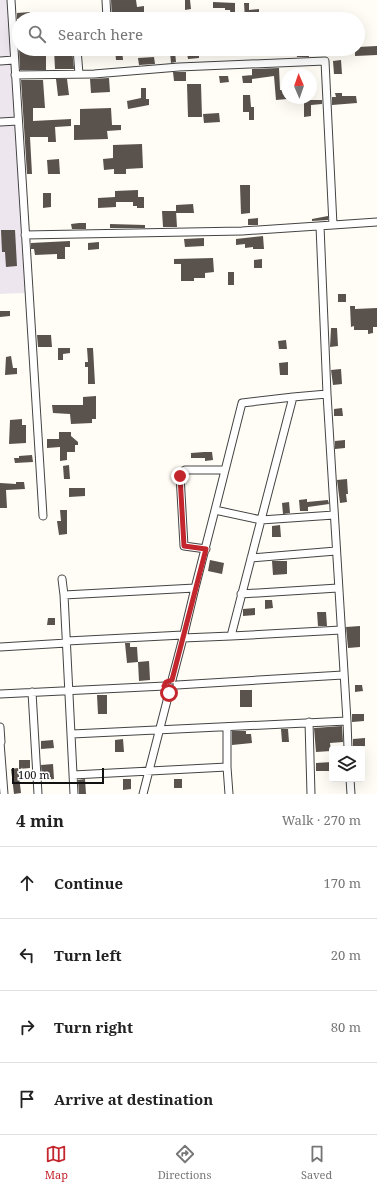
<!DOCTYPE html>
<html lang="en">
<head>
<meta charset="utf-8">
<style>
	:root { --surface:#fff; --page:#f2f2f2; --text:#222; --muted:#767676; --line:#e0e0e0; --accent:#c4262e }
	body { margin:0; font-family:"Noto Serif",serif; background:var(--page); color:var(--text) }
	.controls { position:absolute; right:12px; bottom:12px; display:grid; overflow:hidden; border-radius:4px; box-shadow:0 4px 16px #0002 }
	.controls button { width:36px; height:36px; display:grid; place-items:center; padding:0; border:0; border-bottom:1px solid var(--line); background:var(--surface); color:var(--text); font:20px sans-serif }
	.compass { position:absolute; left:281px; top:68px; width:36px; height:36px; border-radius:50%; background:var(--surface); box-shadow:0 4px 16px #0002; rotate:358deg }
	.scale { position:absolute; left:12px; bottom:10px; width:92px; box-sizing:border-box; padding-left:4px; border:2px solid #111; border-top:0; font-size:11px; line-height:14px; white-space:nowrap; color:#111; -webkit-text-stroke:3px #fff; paint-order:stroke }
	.stop { position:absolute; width:12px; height:12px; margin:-9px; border:3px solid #c4262e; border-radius:50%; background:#fff }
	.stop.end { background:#c4262e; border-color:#fff; box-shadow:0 1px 4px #0008 }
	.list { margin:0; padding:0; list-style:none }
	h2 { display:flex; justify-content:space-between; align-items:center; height:52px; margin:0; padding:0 16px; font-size:17px }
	h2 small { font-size:13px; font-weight:400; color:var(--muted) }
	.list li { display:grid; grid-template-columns:26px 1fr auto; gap:12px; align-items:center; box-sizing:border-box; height:72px; padding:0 16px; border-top:1px solid var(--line) }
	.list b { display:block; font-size:15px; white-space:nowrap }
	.list em { font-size:13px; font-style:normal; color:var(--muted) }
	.icon { flex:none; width:22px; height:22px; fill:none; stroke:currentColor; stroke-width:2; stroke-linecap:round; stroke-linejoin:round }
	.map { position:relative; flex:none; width:377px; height:794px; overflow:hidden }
	.search { position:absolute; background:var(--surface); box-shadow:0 4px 16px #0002; left:12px; right:12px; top:12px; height:44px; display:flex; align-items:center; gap:10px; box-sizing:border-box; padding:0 14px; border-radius:22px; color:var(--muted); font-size:15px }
	.sheet { height:340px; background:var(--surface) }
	nav { display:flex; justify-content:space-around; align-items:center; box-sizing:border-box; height:56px; border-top:1px solid var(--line); background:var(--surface); font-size:11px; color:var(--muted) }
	nav a { display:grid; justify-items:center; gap:2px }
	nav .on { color:var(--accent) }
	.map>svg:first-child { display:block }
</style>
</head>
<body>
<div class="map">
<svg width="377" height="794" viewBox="0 0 377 794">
	<rect width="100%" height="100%" fill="#fffdf5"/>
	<path fill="#eee6ef" d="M0 0H11L27 293 0 294Z"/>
	<path fill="#5a524d" d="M111 0H136L137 7 144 6V13H137V19H112Z
		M185 0H190L191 9 185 10Z
		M213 2 235 3V19H231L230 10H225V8H213Z
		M244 3H249V10L259 9V19H245Z
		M30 12V19H17V13Z
		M377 46V55L355 56V49H358V47Z
		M19 49H24V53H46V70H20Z
		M54 49H72L74 69H55Z
		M115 49H122L123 60H116Z
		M296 49H308L309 57H297Z
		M199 51V58L188 59 187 53Z
		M170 52H175L176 62 171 63Z
		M154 57 155 64 139 65 138 58Z
		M341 60 342 74H334L333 61Z
		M279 68 280 90H287V99L276 100 274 76 252 79V69Z
		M173 72H186V81H174Z
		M252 75V83H243L242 76Z
		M219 76H228L229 82 220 83Z
		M109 78 110 92 91 93 90 79Z
		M56 79H67L69 95 58 96Z
		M21 80H43L45 108H33V121L71 119V126L55 127 56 142H48V137H30L32 174H27Z
		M187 84H201L202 117H188Z
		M141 88H146V99H149V105L128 109 127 101 141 98Z
		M335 93H342V96H356L357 103 332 105V97H336Z
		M243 95H250L251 107H254V120H249V112H243Z
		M311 100H322V104L311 105V116L304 117V101Z
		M111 108 112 125H121V130L107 131 108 139 74 140V125H80V109Z
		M219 113 220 122 204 123 203 114Z
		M142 144 143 168 126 169V174H114V169L104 170 103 159 113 158V145Z
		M59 159 60 174H48L47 160Z
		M240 185H250V213L241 214Z
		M138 190V197H144V208H137V206H133V202H116V207L98 208V198L115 197V191Z
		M43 193H51V207L43 208Z
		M193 204 194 213H176V205Z
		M162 211H176L177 227H163Z
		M328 216V220L312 221V219Z
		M258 218V225H248V219Z
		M79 223H86V229H72L71 224Z
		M110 224 145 225V228H110Z
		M1 230H15L17 266 6 267 5 252H2Z
		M263 236 264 249H253V247L245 248V244L236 245V239Z
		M204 238V246L185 247 184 239Z
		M70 241V247H65V259H57V254L35 255 34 249H31V243Z
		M99 242V249L88 250V243Z
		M213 258 214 272 205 273V278H194V281H181V264H174V259Z
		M262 259V268H254V260Z
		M228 272H234V285H228Z
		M338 294H346V302H338Z
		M350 306H355V309L377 308V327H373V333L368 334V330H354V326L351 327Z
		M0 311H10V316L0 317Z
		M331 328H337L338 346 330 347Z
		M37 335H51L52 347H38Z
		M286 340 287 349H279L278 341Z
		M58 348H70V353L63 354V360H58Z
		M87 348H93L95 384H88V367H85V362H88Z
		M11 356 13 368H17V374L5 375 6 357Z
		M288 362V375H280L279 363Z
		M341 369 342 384 333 385 331 370Z
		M96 396V419H92V423L71 424 70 414 53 413 52 405H83V397Z
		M342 408 343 416H334V409Z
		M22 419V425H26V443L9 444 10 420Z
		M59 432H71V436L78 442V445H75V452H67V460L60 461V447L47 448V439H59Z
		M345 440V448L335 449V441Z
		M204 452H212L213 460 205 461V458H191V453Z
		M32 455 33 462 15 463 14 458H19V456Z
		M69 465 70 479H64L63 466Z
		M347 479 348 494H346L347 502 340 503 337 480Z
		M16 482H24L25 489 6 490 7 508H0V483L16 484Z
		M69 488H85V496L69 497Z
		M307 499V502L328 500 329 504 308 507V511H300L299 500Z
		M289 502 290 513 283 514 282 503Z
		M60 510H67V534L59 535 57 521H61Z
		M280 525 281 537H272V526Z
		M210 560 224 563 222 574 208 571Z
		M272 561H287V574L273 575Z
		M265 600H272L273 608 265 609Z
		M255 608V615L243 616V609Z
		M317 612H326L327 626H318Z
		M48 618H55V625H47Z
		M360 626V647L348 648 346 627Z
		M125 643H130V647H137L138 662 127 663Z
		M149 661 150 680 139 681 138 662Z
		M355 685H362L363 691 355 692Z
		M240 690H252V707H240Z
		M97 695H107V714H98Z
		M352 714H364V721L352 722Z
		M342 726 343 742 330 743 331 751 316 752 314 728Z
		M281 729H288L289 742H282Z
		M232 731H246V734H251L252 743 232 745Z
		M365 738V746L353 747V739Z
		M123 739 124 752H115V740Z
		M53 740 54 748 41 749V741Z
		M19 760H30V768L19 769Z
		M332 762V771H316V763Z
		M53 764 54 779 42 780 41 765Z
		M18 768 21 793 14 794 11 769Z
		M85 779 86 794H79L78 780Z
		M123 779H131V789L123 790Z
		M174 779H182V788H174Z"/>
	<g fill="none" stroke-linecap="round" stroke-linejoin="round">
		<defs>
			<path id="minor" d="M11 0 43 516
				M106 0 107 19
				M77 49 79 74
				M0 61 14 60
				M15 75 94 74 179 67 325 61 333 225 242 231 25 235
				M0 122 18 121
				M333 225 377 222
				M320 226 327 394
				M215 510 242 403 293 397
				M206 549 184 546 180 475 182 472 185 470H225
				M251 558 336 551
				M62 579 64 595
				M241 594 338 588
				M231 636 341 630
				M183 638 195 588
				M67 641 183 635
				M0 647 67 643
				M172 680 183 638 231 636 261 520 334 515
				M177 685 343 675
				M32 692 38 794
				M0 694 165 686
				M347 721 348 749
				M309 722 311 794
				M0 727 1 742
				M227 727V767
				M72 734 347 721 327 394 293 397 261 520 215 510 195 588 64 595 74 794
				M0 742 4 794
				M73 775 227 767 229 794
				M350 779 351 794
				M143 794 169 693"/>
		</defs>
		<use href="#minor" stroke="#444" stroke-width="9"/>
		<use href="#minor" stroke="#fff" stroke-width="7"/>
	</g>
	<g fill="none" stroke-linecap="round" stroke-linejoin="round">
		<path stroke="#c4262e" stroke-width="5" d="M169 693 166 691 164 686 166 682 172 680 206 549 184 546 180 476"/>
	</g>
</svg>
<div class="controls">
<button><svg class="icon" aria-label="layers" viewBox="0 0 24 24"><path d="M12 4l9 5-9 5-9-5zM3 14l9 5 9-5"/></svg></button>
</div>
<svg class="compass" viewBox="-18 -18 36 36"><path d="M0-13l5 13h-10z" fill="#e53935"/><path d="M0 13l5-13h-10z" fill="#767676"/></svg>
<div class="scale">100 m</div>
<div class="stop" style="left:169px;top:693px"></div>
<div class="stop end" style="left:180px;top:476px"></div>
<div class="search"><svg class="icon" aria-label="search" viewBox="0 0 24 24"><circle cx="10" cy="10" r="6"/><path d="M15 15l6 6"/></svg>Search here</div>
</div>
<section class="sheet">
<h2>4 min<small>Walk · 270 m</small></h2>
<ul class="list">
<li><svg class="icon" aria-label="ahead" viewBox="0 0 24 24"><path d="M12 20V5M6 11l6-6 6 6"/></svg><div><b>Continue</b></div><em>170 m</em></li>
<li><svg class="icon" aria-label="left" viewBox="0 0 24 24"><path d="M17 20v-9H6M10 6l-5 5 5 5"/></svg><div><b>Turn left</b></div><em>20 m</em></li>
<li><svg class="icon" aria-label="right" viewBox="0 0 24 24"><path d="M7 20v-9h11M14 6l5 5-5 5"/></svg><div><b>Turn right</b></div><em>80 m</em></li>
<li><svg class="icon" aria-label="arrive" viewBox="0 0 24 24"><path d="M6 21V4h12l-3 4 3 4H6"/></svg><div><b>Arrive at destination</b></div></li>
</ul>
</section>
<nav>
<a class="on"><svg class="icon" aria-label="map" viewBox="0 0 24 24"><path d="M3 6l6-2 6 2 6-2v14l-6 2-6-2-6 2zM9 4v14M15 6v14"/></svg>Map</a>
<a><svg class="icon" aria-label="directions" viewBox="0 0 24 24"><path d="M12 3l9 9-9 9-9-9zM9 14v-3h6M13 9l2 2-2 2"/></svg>Directions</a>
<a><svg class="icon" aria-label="saved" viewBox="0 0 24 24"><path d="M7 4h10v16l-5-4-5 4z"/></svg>Saved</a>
</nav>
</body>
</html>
